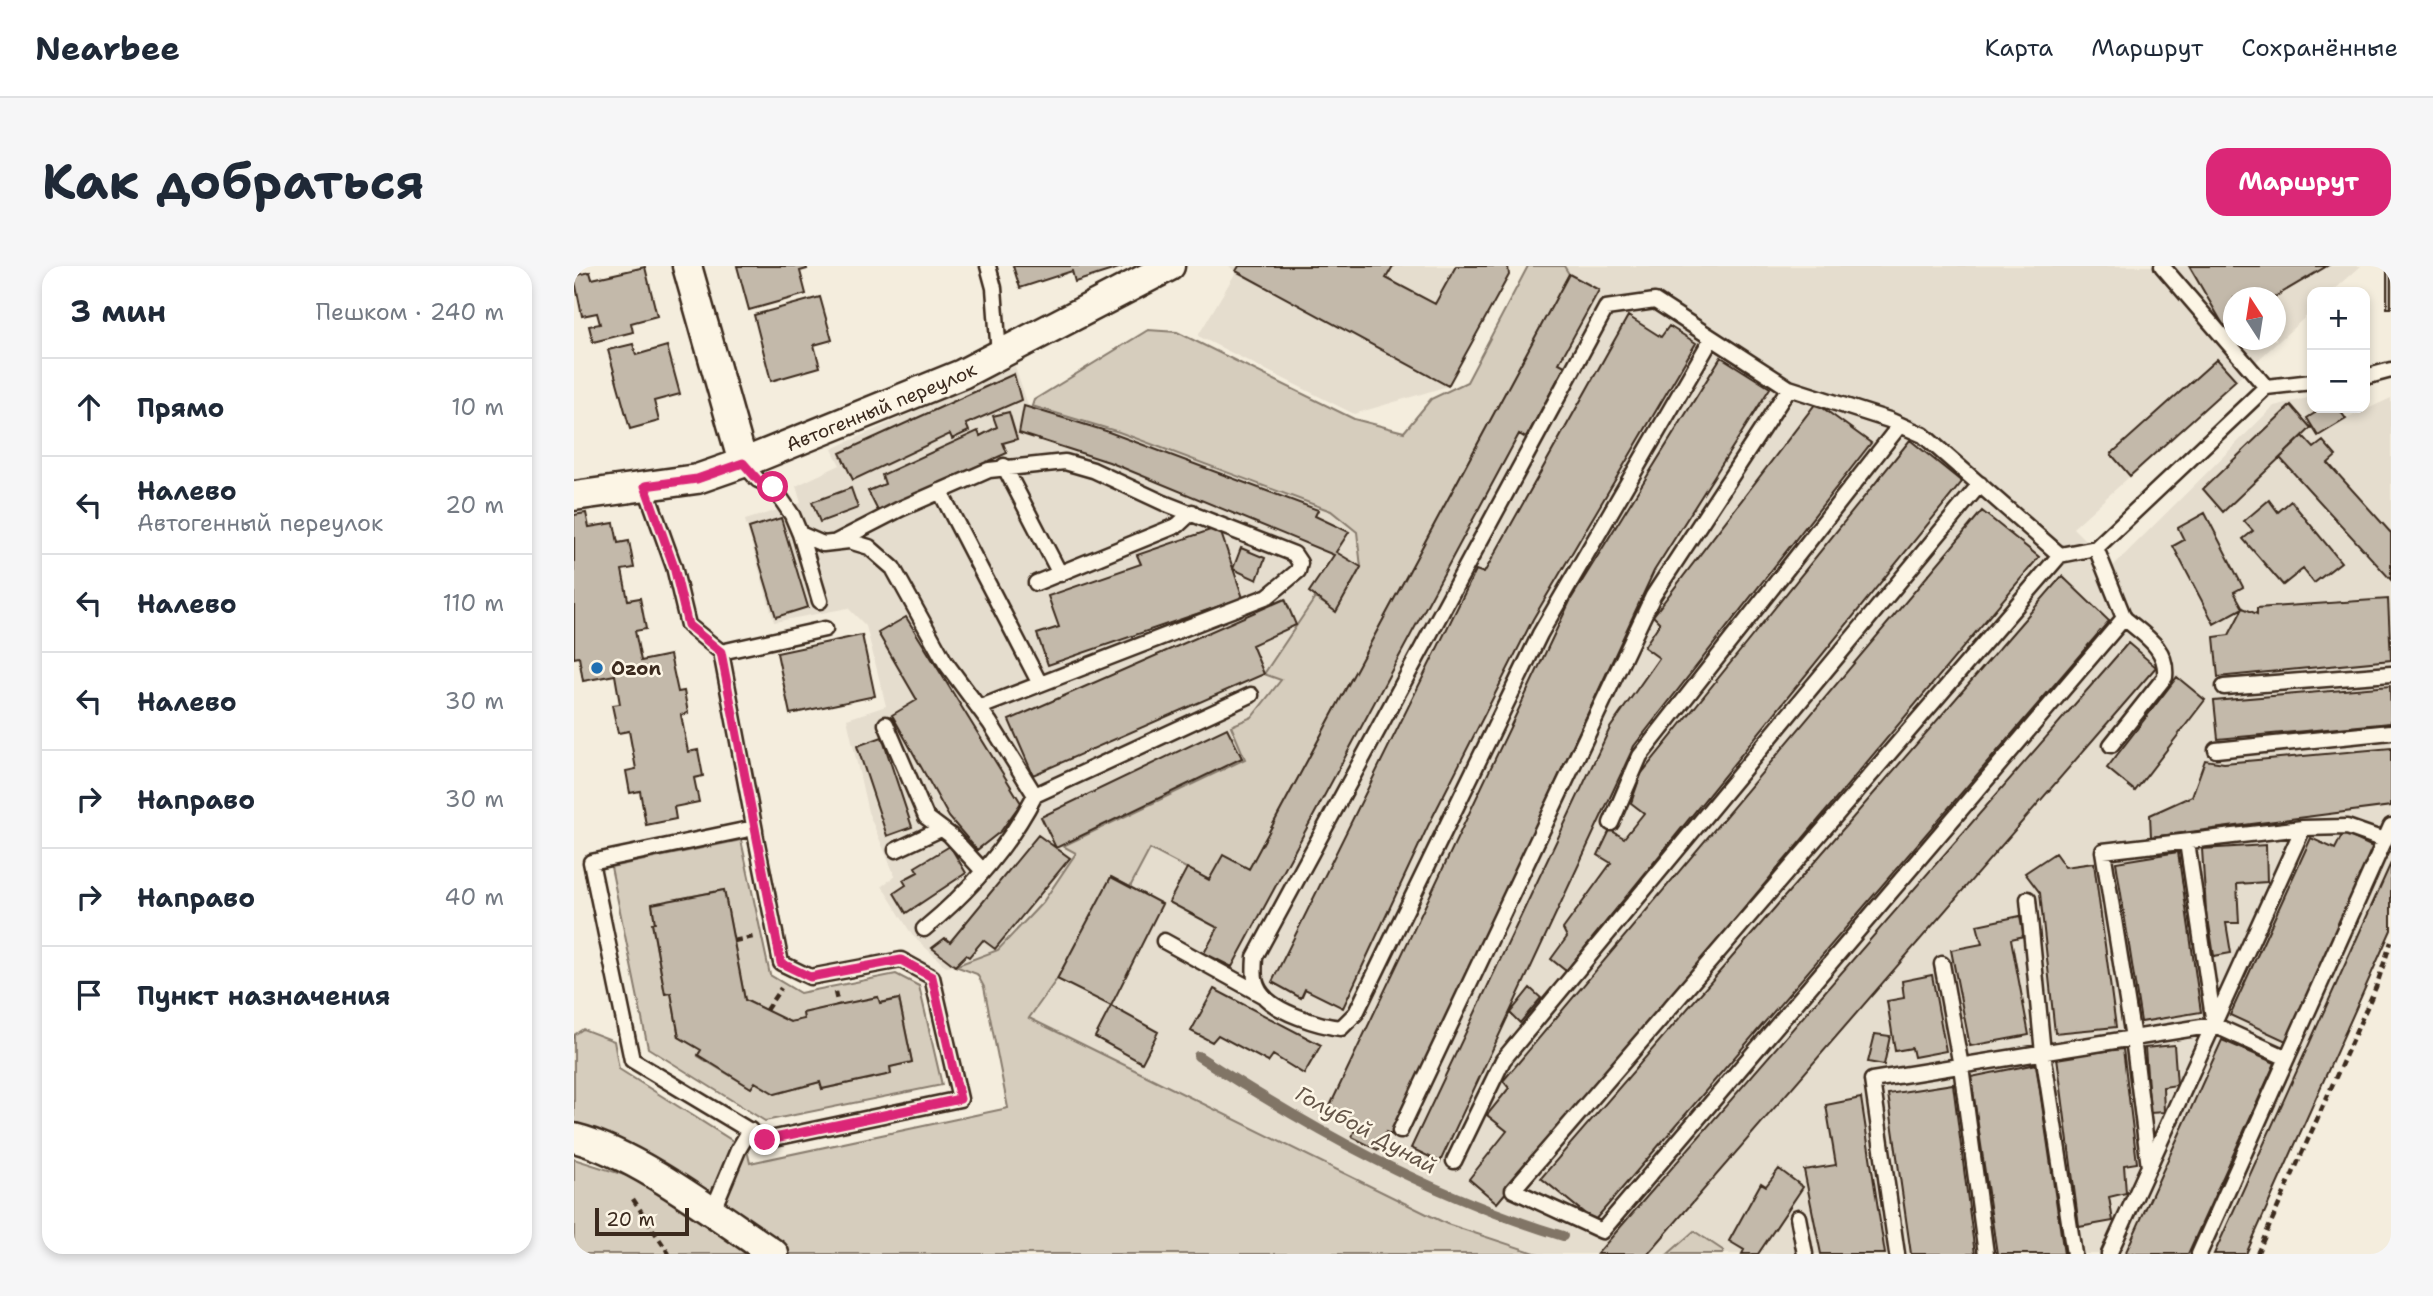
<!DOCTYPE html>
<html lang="ru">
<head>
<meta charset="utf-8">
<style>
	:root { --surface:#fff; --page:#f6f6f7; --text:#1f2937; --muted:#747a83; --line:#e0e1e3; --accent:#db2777 }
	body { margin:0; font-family:"Shantell Sans",sans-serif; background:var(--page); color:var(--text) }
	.controls { position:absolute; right:21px; top:21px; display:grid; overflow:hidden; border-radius:14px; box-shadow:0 4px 10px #0003 }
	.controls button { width:63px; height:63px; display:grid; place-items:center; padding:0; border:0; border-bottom:2px solid var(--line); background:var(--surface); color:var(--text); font:35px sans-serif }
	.compass { position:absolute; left:1649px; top:21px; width:63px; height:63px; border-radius:50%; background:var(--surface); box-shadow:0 4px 10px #0003; rotate:348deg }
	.scale { position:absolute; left:21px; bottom:18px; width:94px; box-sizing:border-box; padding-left:7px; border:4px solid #3b2a1e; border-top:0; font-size:19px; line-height:24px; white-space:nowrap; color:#3b2a1e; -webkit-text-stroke:5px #fcf5e5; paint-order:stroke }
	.stop { position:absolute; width:21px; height:21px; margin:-16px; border:5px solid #db2777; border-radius:50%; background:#fff }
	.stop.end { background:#db2777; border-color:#fff; box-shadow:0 2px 7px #0008 }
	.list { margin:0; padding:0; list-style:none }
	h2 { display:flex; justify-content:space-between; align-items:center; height:91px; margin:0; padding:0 28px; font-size:30px }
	h2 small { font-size:23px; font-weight:400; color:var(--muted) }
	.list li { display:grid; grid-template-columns:46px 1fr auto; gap:21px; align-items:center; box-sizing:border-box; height:98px; padding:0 28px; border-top:2px solid var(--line) }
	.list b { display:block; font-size:26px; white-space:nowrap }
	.list p { margin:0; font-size:23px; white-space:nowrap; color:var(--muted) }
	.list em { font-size:23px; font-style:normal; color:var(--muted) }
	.icon { flex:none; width:38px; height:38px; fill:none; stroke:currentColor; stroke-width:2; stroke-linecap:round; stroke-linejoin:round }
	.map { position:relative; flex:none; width:1817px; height:988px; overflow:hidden; border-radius:21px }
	header { display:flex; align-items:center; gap:42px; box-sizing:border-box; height:98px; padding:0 35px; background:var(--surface); border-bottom:2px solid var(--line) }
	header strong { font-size:33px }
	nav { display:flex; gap:38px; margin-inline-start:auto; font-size:24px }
	.intro { display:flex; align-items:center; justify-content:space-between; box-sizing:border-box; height:168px; padding:0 42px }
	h1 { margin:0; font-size:49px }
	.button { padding:18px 32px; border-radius:21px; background:var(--accent); color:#fff; font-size:24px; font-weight:700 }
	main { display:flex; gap:42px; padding:0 42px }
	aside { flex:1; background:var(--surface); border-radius:21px; box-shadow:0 4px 10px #0003 }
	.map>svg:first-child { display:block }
</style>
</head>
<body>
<header>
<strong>Nearbee</strong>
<nav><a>Карта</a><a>Маршрут</a><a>Сохранённые</a></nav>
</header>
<div class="intro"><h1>Как добраться</h1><a class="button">Маршрут</a></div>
<main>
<aside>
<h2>3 мин<small>Пешком · 240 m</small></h2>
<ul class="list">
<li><svg class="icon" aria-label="ahead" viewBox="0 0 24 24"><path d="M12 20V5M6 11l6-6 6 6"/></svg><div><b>Прямо</b></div><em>10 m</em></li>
<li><svg class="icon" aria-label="left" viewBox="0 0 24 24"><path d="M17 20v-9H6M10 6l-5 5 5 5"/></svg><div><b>Налево</b><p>Автогенный переулок</p></div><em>20 m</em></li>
<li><svg class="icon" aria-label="left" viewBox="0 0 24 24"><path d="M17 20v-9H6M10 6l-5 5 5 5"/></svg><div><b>Налево</b></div><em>110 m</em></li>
<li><svg class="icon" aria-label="left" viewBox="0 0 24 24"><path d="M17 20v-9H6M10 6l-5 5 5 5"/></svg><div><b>Налево</b></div><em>30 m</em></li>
<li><svg class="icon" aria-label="right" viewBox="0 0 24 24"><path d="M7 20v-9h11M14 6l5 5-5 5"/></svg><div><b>Направо</b></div><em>30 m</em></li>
<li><svg class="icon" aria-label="right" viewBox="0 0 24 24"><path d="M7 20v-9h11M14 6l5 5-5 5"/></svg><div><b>Направо</b></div><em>40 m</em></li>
<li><svg class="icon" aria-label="arrive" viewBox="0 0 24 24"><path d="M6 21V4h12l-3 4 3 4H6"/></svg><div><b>Пункт назначения</b></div></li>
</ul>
</aside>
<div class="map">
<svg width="1817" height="988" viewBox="0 0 1817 988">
	<rect width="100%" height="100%" fill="#f4eddd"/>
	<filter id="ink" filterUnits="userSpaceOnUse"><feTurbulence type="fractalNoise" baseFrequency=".0143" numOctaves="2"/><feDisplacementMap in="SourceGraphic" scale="14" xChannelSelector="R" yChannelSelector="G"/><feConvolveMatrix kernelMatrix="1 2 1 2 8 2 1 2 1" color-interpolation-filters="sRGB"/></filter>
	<g filter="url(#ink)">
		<path fill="#e5ddce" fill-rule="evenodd" d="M655 0H934L935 9 874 120 780 148 624 70 662 6Z
			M990 0H1787L1758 26H1738V45L1499 262 1538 301 1700 140 1738 131V142H1764L1772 153 1817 132V660L1672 988H1148L1149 985 1120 965 1094 988H964L874 958 455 752 483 713 537 611 576 583 635 613 995 8ZM1660 32H1702V74H1660Z
			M441 100 454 139 545 166 757 245 783 266 787 301 762 346 741 332 691 408 707 414 678 451 658 460 671 493 490 579 502 587 469 636 424 684 381 700 372 701 338 669 308 620 321 610 294 546 273 453 312 440 292 360 274 342 200 356 171 254 227 237 222 220 266 199 258 183Z"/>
		<path fill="#d6cdbd" stroke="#887c6e" stroke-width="2" fill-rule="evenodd" d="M954 0H990L995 8 675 603 635 614 576 583 556 621 537 611 483 713 455 752 873 958 964 988H0V893L107 927 0 873V769L9 763 40 775 45 803 173 884 176 897 434 842 410 721 403 708 381 700 424 684 469 636 502 587 489 580 671 493 657 460 678 451 707 414 690 408 741 332 762 345 787 301 783 266 757 245 545 166 458 140 460 134 574 64 603 66 780 153 830 166 857 133 893 116Z
			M167 574 196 709 226 727 322 708 345 720 368 819 191 855 74 782 37 601ZM150 624 171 734 216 756 230 753 229 747 304 731 306 737 325 733 338 796 316 801 317 808 248 823 246 816 201 828 181 816 177 822 124 790 127 784 105 771 97 727 91 728 78 658 81 657 78 638Z
			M1120 965 1150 985 1148 988H1094Z"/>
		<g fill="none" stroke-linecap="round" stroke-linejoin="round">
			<path stroke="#817466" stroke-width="10" d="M624 790C740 865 857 930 989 970"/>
		</g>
		<path fill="#c3b9aa" stroke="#3b2a1e" stroke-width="2" d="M163 0H232L233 3 226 5 232 28 175 44Z
			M439 0H548V1L501 16 498 5 446 22Z
			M665 0H819L812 12 861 38 882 0H934L935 9 874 120 662 5Z
			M1615 0H1753L1699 32H1660V54L1650 60Z
			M1813 0H1817V42H1813Z
			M71 1 83 50 57 57 59 66 19 76 15 60 26 58 23 47 8 50 0 10 16 6 18 13Z
			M995 8 1025 24 985 97 991 100 952 172 945 168 658 701 630 687 644 662 595 636 613 602 635 614 649 589 675 603Z
			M246 31 258 74 240 79 246 101 197 115 180 49Z
			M1054 50 1087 71 1095 60 1122 77 959 353 854 560 769 742 731 723 727 732 698 716 902 304 910 307Z
			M59 78 62 89 93 80 106 128 80 135 85 155 56 163 34 84Z
			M1147 91 1196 122 1080 305 818 869 812 866 804 884 778 871 783 858 754 844 997 333Z
			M1643 93 1662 114 1556 210 1537 188Z
			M440 108 447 134 392 158 395 165 378 173 376 168 279 214 266 187Z
			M1242 137 1297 177 1060 480 866 896 837 882 1036 462 1085 392 1070 381 1086 357 1079 350Z
			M1717 139 1737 162 1649 246 1629 223Z
			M450 140 532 165 744 244 741 250 775 266 762 286 787 301 762 346 735 326 760 289 535 196 445 167Z
			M1749 142H1764L1772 153 1744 170 1733 152Z
			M435 146 443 173 429 177 433 187 304 245 294 225 311 218 308 209 404 165 406 170 423 161 419 150Z
			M1729 170 1740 182 1749 175 1762 190 1754 197 1817 267V314L1706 192Z
			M1336 174 1388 216 992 705 977 693 993 671 989 663 1037 597 1024 589 1036 564 1050 572 1070 547 1057 537 1067 508Z
			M277 222 284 242 246 256 238 236Z
			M1695 234 1704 246 1717 235 1767 296 1740 317 1729 303 1709 319 1669 273 1679 265 1670 255Z
			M1408 245 1465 291 923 937 895 913 933 865 913 849 935 822 929 815Z
			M12 247 15 261 40 257 44 277 55 275 60 302 48 304 54 334 66 332 72 363 61 365 67 395 96 389 104 426 110 425 114 447 107 449 114 486 124 484 129 510 120 512 125 536 100 541 102 553 72 559 66 525 56 527 52 505 62 503 55 465 44 467 38 439 46 438 41 409 9 415 5 391 0 392V249Z
			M1631 247 1669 321 1660 326 1669 342 1640 358 1599 280 1610 274 1604 262Z
			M207 252 234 341 202 351 175 262Z
			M645 261 669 332 474 399 463 368 485 361 474 330 567 298 563 289Z
			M667 282 691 292 683 314 659 303Z
			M1488 310 1535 355 1020 955 967 912Z
			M711 333 722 359 678 379 690 408 459 509 435 454Z
			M1814 333 1817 394 1644 411 1640 371 1655 369 1669 342 1683 348V342Z
			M332 351 447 537 427 565 403 584 375 551 318 449 343 434 304 367Z
			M288 369 301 430 216 448 203 387Z
			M1554 377 1582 401 1074 988H1023Z
			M1603 411 1631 434 1561 525 1533 502Z
			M1816 420 1817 457 1644 473 1640 435Z
			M653 462 668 492 482 582 467 551Z
			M308 471 338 561 313 570 283 480Z
			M1817 482V540L1577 571 1576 549 1618 530 1631 494 1650 497Z
			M1769 567 1801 582 1712 775 1656 749 1737 572 1761 583Z
			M464 569 496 592 421 683 409 674 395 691 392 689 381 700 358 682 371 672 376 676Z
			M1692 579 1693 616 1663 618 1665 657H1652L1657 687 1640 690 1635 658 1633 659 1628 583Z
			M376 580 392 607 332 647 320 627 332 619 329 614 344 606 341 601Z
			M1604 586 1627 746 1567 756 1542 596Z
			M1481 587 1491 601 1520 597 1542 761 1481 767 1466 627 1451 607Z
			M1817 597V664L1672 988H1640Z
			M537 611 588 638 537 740 483 713Z
			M150 624 171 734 216 756 230 753 229 747 264 739 304 731 306 737 325 733 338 796 316 801 317 808 248 823 246 816 201 828 181 816 177 822 124 789 127 784 105 771 97 727 91 728 78 657H81L78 638Z
			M1446 650 1450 670 1437 673 1455 769 1396 780 1377 684 1408 678 1403 659Z
			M1358 709 1372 785 1340 791 1338 782 1321 785 1313 735 1330 732 1328 715Z
			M956 722 967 732 946 757 936 747Z
			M640 723 747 779 730 808 699 789 694 796 644 769 638 776 617 765Z
			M537 740 584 766 568 797 521 771Z
			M1301 768 1316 770 1310 799 1294 796Z
			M1648 774 1701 797 1614 988H1551Z
			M1600 779 1603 819 1589 821 1590 846 1576 847 1571 782Z
			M1549 783 1563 897 1550 899 1552 927 1535 931 1539 955 1505 961 1483 791Z
			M1462 798 1490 988H1423L1397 811Z
			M1379 818 1401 988H1337L1314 828Z
			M1287 832 1311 988H1247L1230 904 1262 899 1252 839Z
			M1205 903 1229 921 1184 988H1168L1170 984 1155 975 1187 917 1192 920Z"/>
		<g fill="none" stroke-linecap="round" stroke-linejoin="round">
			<defs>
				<path id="service" d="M414 0 420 22 425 89
					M1588 0 1692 121
					M1791 111 1817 104
					M1215 122 1315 154 1349 169 1486 289
					M169 197 184 214 199 221 218 249 226 268 249 278 275 275 295 281 319 302 371 396 416 457 461 529 677 429
					M430 200 486 308
					M71 220 100 301 114 359 147 386 181 565
					M366 225 466 418
					M226 268 246 335
					M262 276 326 243 415 204 491 196 519 204 590 237 720 288 726 297 724 305 694 330 404 442
					M1522 282 1486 289 939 924 1028 965 1550 352 1522 282 1692 121 1738 116
					M462 317 604 259 618 246
					M147 386 251 363
					M1650 421 1817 408
					M312 458 352 551 376 569 409 605
					M1537 479 1591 411C1594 382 1570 369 1550 352
					M1642 484 1817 466
					M1037 557 1066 490 1326 159
					M180 562 207 697 236 711 327 694 358 711 386 833 191 874 58 794 17 596Z
					M1613 576 1640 758
					M322 584 367 563
					M1454 633 1469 787 1500 988
					M350 663C395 626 434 581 461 529
					M590 675 688 729
					M1368 698 1387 800 1412 988
					M826 865 1079 330 1215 122 1081 35 1032 42 681 691C680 705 679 717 688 728 701 746 746 760 767 762L782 747 966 368 1138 72
					M880 895 929 794 1406 218
					M1575 901 1559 772 1529 585 1729 562 1773 561 1810 574
					M138 946 164 884 176 864
					M1224 951 1231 988
					M1323 988 1298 814 1640 759 1713 792
					M1535 988 1729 562
					M1625 988 1817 560"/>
				<g id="minor">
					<path d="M113 0 169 197"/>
					<path id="s1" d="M0 230 123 213 169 197 388 108 596 0"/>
					<path d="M0 872C62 887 146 952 200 988"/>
				</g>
			</defs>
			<use href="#service" stroke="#3b2a1e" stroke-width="19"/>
			<use href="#minor" stroke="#3b2a1e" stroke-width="33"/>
			<path stroke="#3b2a1e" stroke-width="4.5" stroke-dasharray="7 5" stroke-linecap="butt" d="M160 675 179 671
				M261 726 264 739
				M192 744 207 722
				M59 933 95 988
				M1683 988 1802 721 1817 676"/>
			<use href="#service" stroke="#fcf5e5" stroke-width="14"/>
			<use href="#minor" stroke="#fcf5e5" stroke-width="28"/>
		</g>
	</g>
	<g fill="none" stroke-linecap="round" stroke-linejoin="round" filter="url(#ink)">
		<path stroke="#db2777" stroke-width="9" d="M191 874 386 833 358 711 327 694 236 711 207 697 147 386 114 359 100 301 71 220 123 213 169 197 184 214 199 221"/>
	</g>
	<circle fill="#1f6fb2" stroke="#fcf5e5" stroke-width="2.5" cx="23" cy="402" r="7"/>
	<g text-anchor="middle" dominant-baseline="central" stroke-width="5" stroke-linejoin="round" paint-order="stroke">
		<g font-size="19" fill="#3b2a1e" stroke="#fcf5e5">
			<text stroke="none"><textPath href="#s1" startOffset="322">Автогенный переулок</textPath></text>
		</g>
		<g font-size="19" font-weight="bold" fill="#3b2a1e" stroke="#fcf5e5" text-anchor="start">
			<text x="37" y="402">Ozon</text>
		</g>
		<g font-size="21" font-style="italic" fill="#645548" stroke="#fcf5e5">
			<text transform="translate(792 864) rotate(29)">Голубой Дунай</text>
		</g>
	</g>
</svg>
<div class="controls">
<button>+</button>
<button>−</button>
</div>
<svg class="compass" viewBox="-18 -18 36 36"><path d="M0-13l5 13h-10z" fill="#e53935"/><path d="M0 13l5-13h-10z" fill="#747a83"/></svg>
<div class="scale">20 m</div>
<div class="stop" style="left:199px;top:221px"></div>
<div class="stop end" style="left:191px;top:874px"></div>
</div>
</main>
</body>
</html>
